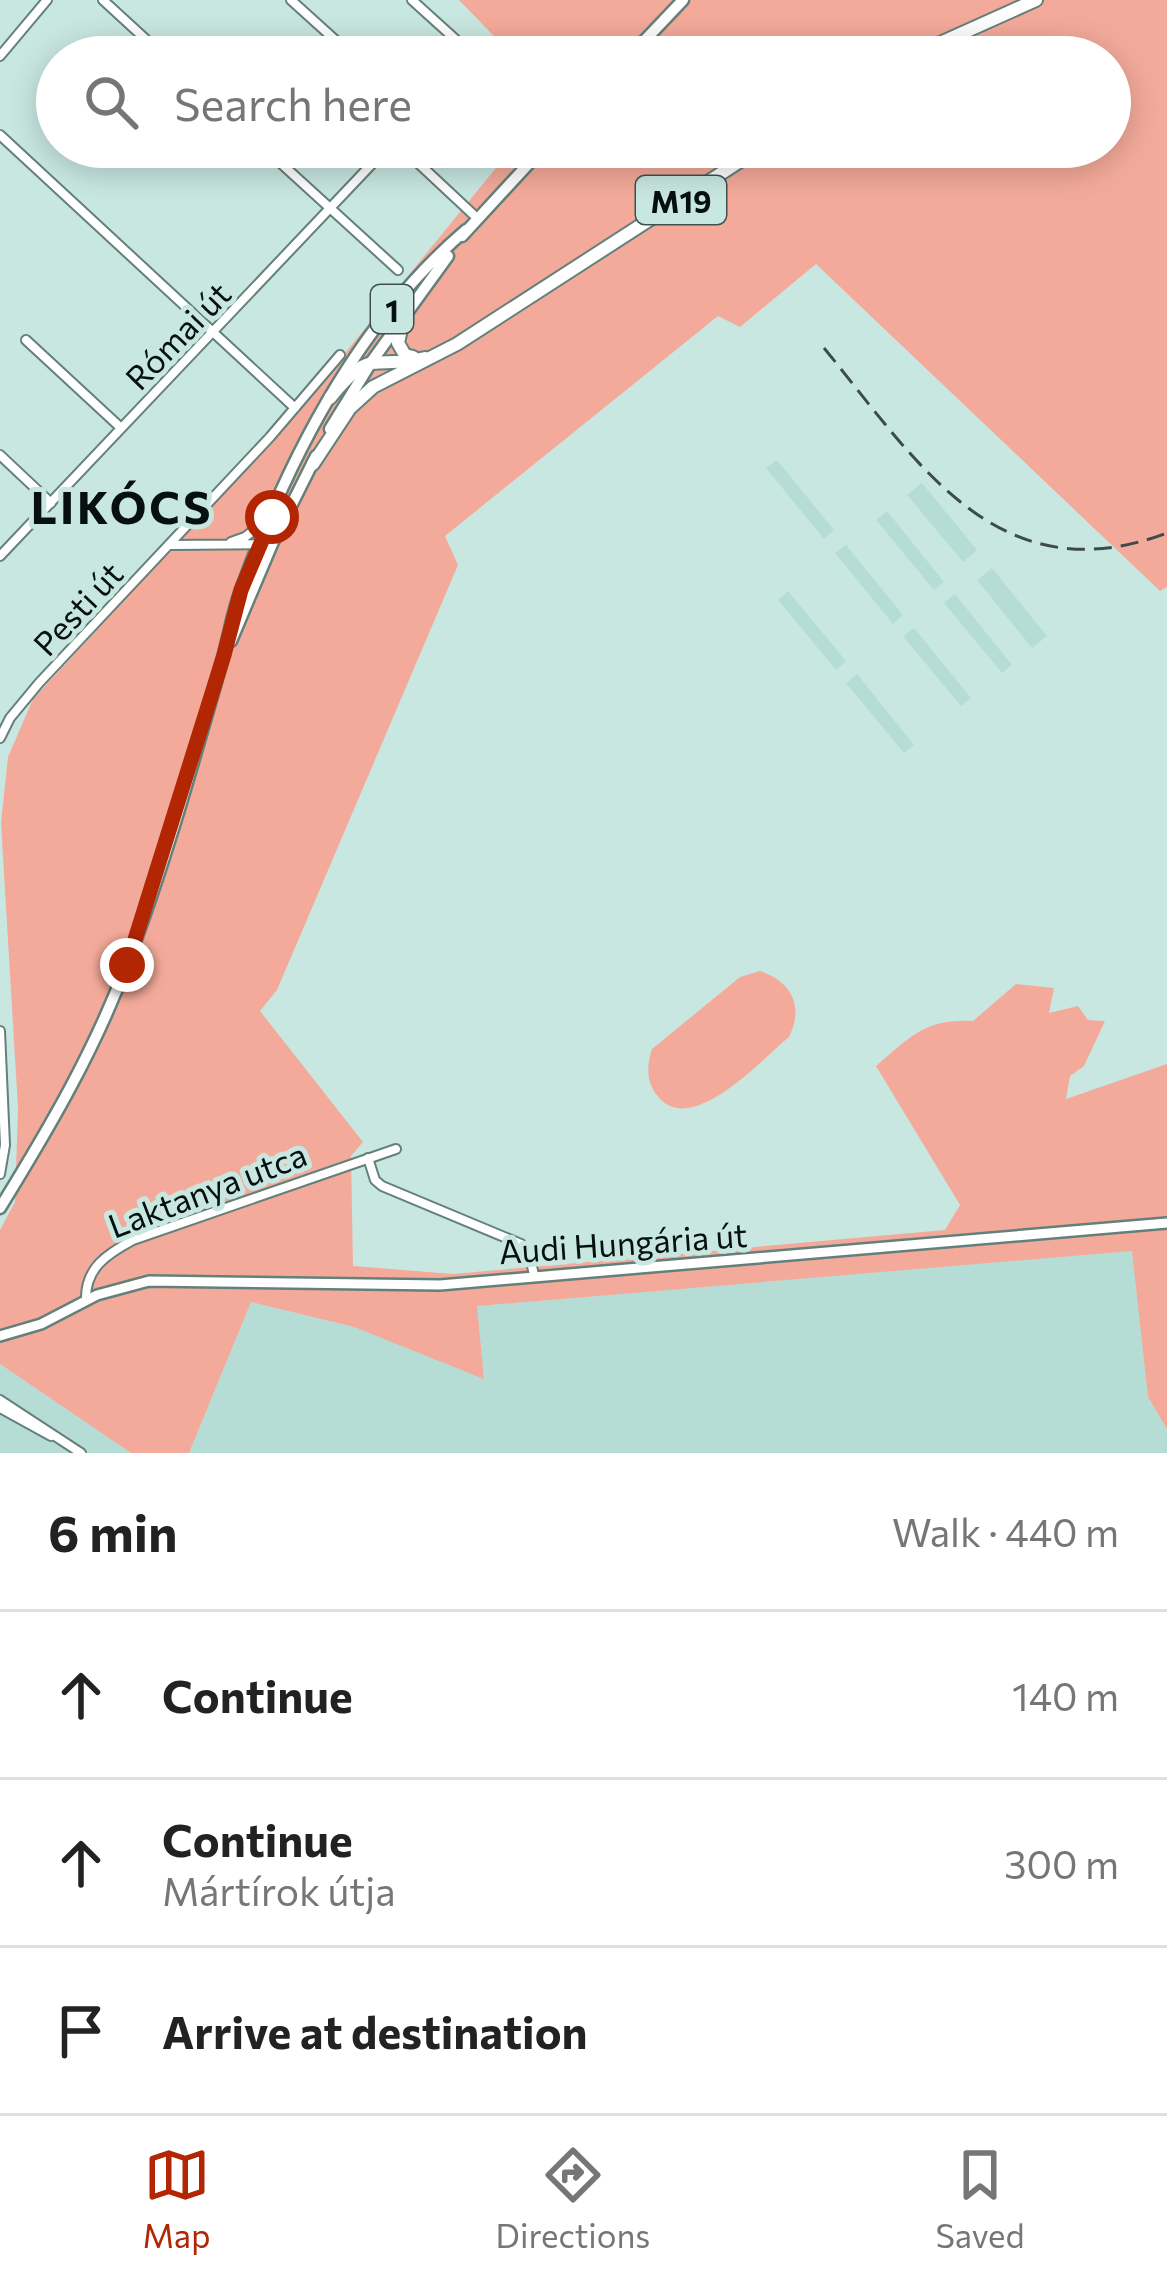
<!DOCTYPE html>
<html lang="en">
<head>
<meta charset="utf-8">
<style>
	:root { --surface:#fff; --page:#f6f6f6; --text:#222; --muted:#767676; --line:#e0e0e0; --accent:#b22604 }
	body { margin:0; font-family:Commissioner,sans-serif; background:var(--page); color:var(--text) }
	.stop { position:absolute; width:36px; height:36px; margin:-27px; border:9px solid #b22604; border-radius:50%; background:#fff }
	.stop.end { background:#b22604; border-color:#fff; box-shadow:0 3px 12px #0008 }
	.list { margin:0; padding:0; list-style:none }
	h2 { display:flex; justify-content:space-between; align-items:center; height:156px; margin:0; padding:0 48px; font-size:51px }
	h2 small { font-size:39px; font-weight:400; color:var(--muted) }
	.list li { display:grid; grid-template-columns:78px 1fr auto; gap:36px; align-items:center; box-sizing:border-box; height:168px; padding:0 48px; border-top:3px solid var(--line) }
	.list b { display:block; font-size:45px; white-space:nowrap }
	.list p { margin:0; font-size:39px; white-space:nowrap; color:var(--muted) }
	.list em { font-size:39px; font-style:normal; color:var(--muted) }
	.icon { flex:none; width:66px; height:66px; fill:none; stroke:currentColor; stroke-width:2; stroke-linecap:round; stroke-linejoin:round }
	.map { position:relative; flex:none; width:1167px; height:1453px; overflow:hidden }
	.search { position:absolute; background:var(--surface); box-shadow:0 6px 30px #0003; left:36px; right:36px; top:36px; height:132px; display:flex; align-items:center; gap:30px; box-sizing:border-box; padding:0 42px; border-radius:66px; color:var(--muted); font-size:45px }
	.sheet { height:660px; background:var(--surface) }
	nav { display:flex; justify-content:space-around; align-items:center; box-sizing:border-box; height:168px; border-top:3px solid var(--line); background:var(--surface); font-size:33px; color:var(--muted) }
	nav a { display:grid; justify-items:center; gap:6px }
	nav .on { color:var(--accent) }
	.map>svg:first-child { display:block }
</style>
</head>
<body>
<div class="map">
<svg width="1167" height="1453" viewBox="0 0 1167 1453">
	<rect width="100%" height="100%" fill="#c9e7e1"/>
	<path fill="#b6ddd5" d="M777 460 834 530 824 539 766 468Z
		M922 483 977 550 963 562 907 495Z
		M887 511 944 582 934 590 876 520Z
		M846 545 903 615 893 624 835 553Z
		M992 568 1047 636 1032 648 977 580Z
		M788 591 846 661 836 670 778 600Z
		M955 594 1012 665 1002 673 944 603Z
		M914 628 971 698 961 706 903 636Z
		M857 674 914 745 904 753 846 683Z
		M1133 1250 1148 1397 1167 1429V1453H189L251 1302 354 1327 484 1377 476 1306Z
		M0 1364 131 1453H0Z"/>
	<path fill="#f4aa9a" d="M459 0H1167V587L1160 591 816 264 740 327 718 316 445 536 458 565 277 990 260 1011 363 1142 351 1156 353 1266 453 1274 945 1230 960 1205 876 1066C912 1036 924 1019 973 1021L1016 984 1054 988 1049 1013 1078 1006 1088 1020 1105 1021 1084 1066 1070 1076 1066 1099 1167 1064V1429L1148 1397 1132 1251 477 1306 484 1379 354 1327 251 1302 189 1453H131L0 1364V1230L15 1202 18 1108 1 823 8 757 33 699 284 428 513 147H1110V57H514Z
		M760 971C792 982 804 1006 789 1037 761 1060 689 1141 656 1094 646 1081 647 1064 652 1049L740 977Z"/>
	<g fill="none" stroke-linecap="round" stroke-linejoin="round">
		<defs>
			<path id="minor" d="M103 0 165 57
				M291 0 354 57
				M412 0 475 57
				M0 56 47 0
				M0 135 295 408
				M263 147 398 270
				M401 147 477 218
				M26 340 120 427
				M0 455 51 503
				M231 542 245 537 269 519
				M171 545 272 544
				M0 556 388 147
				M0 738 10 718 39 683 270 437 340 355
				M0 1031 5 1145 0 1174
				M368 1158 375 1180 382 1186 521 1244 530 1257 534 1275
				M86 1300C85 1268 107 1254 133 1240L396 1149
				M0 1400 81 1453
				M0 1408 51 1436"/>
			<path id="tertiary" d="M0 1336 41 1324 97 1295 149 1281 440 1285 1167 1223"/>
			<path id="primary" d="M629 57 683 0
				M462 236 544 147
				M330 429 372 361 448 256
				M231 641 272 544 316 456
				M0 1208C48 1130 94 1052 126 966 164 867 193 763 222 661 229 637 232 614 241 590 288 459 358 322 466 230"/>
			<path id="trunk" d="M909 57 1036 0
				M404 315 398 343 405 355 413 357
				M330 398C372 346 370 370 425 358
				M313 464 350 408 373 387 457 344 762 147"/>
		</defs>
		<use href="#minor" stroke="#64807a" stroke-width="12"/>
		<use href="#tertiary" stroke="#64807a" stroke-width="14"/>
		<use href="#primary" stroke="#64807a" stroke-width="15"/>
		<use href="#trunk" stroke="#64807a" stroke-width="16"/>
		<use href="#minor" stroke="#fff" stroke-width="8"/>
		<use href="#tertiary" stroke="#fff" stroke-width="9"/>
		<use href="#primary" stroke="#fff" stroke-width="10"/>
		<use href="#trunk" stroke="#fff" stroke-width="12"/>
		<path stroke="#3d4c49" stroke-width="3" stroke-dasharray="18 9" stroke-linecap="butt" d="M824 348C916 460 997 597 1167 533"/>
	</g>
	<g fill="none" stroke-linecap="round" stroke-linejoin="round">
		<path stroke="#b22604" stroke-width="15" d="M127 965 224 655 241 590 272 517"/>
	</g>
	<g text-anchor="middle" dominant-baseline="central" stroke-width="10" stroke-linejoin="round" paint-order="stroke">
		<g fill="#c9e7e1" stroke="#40504d" stroke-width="3">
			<rect x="636" y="176" width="90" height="48" rx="9"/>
			<rect x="371" y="285" width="42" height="48" rx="9"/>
		</g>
		<g font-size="30" font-weight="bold" fill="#06100e">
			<text x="681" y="200">M19</text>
			<text x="392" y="309">1</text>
		</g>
		<g font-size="33" fill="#06100e" stroke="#c9e7e1">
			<text transform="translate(177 335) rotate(-46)">Római út</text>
			<text transform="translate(77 608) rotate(-47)">Pesti út</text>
			<text transform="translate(207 1189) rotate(-21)">Laktanya utca</text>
			<text transform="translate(623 1242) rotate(-4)">Audi Hungária út</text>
		</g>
		<g font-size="45" font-weight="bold" letter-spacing="3" fill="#06100e" stroke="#c9e7e1">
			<text x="122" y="505">LIKÓCS</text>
		</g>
	</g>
</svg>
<div class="stop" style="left:272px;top:517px"></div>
<div class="stop end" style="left:127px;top:965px"></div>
<div class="search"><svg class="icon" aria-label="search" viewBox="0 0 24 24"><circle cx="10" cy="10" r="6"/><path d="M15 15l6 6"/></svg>Search here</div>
</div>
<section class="sheet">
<h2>6 min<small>Walk · 440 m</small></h2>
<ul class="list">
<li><svg class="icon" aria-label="ahead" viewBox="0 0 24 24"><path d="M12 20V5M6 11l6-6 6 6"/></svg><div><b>Continue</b></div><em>140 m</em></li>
<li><svg class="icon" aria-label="ahead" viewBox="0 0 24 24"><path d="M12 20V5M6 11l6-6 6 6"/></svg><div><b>Continue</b><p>Mártírok útja</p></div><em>300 m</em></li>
<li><svg class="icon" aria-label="arrive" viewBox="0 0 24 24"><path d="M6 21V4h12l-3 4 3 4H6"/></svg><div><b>Arrive at destination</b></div></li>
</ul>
</section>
<nav>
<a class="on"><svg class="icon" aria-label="map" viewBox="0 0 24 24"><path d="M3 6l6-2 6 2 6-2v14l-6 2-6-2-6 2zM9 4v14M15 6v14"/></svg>Map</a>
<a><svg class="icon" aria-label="directions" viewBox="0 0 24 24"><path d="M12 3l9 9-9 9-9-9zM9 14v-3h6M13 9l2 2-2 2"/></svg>Directions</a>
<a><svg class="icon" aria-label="saved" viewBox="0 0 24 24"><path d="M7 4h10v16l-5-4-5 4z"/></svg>Saved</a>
</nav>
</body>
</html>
